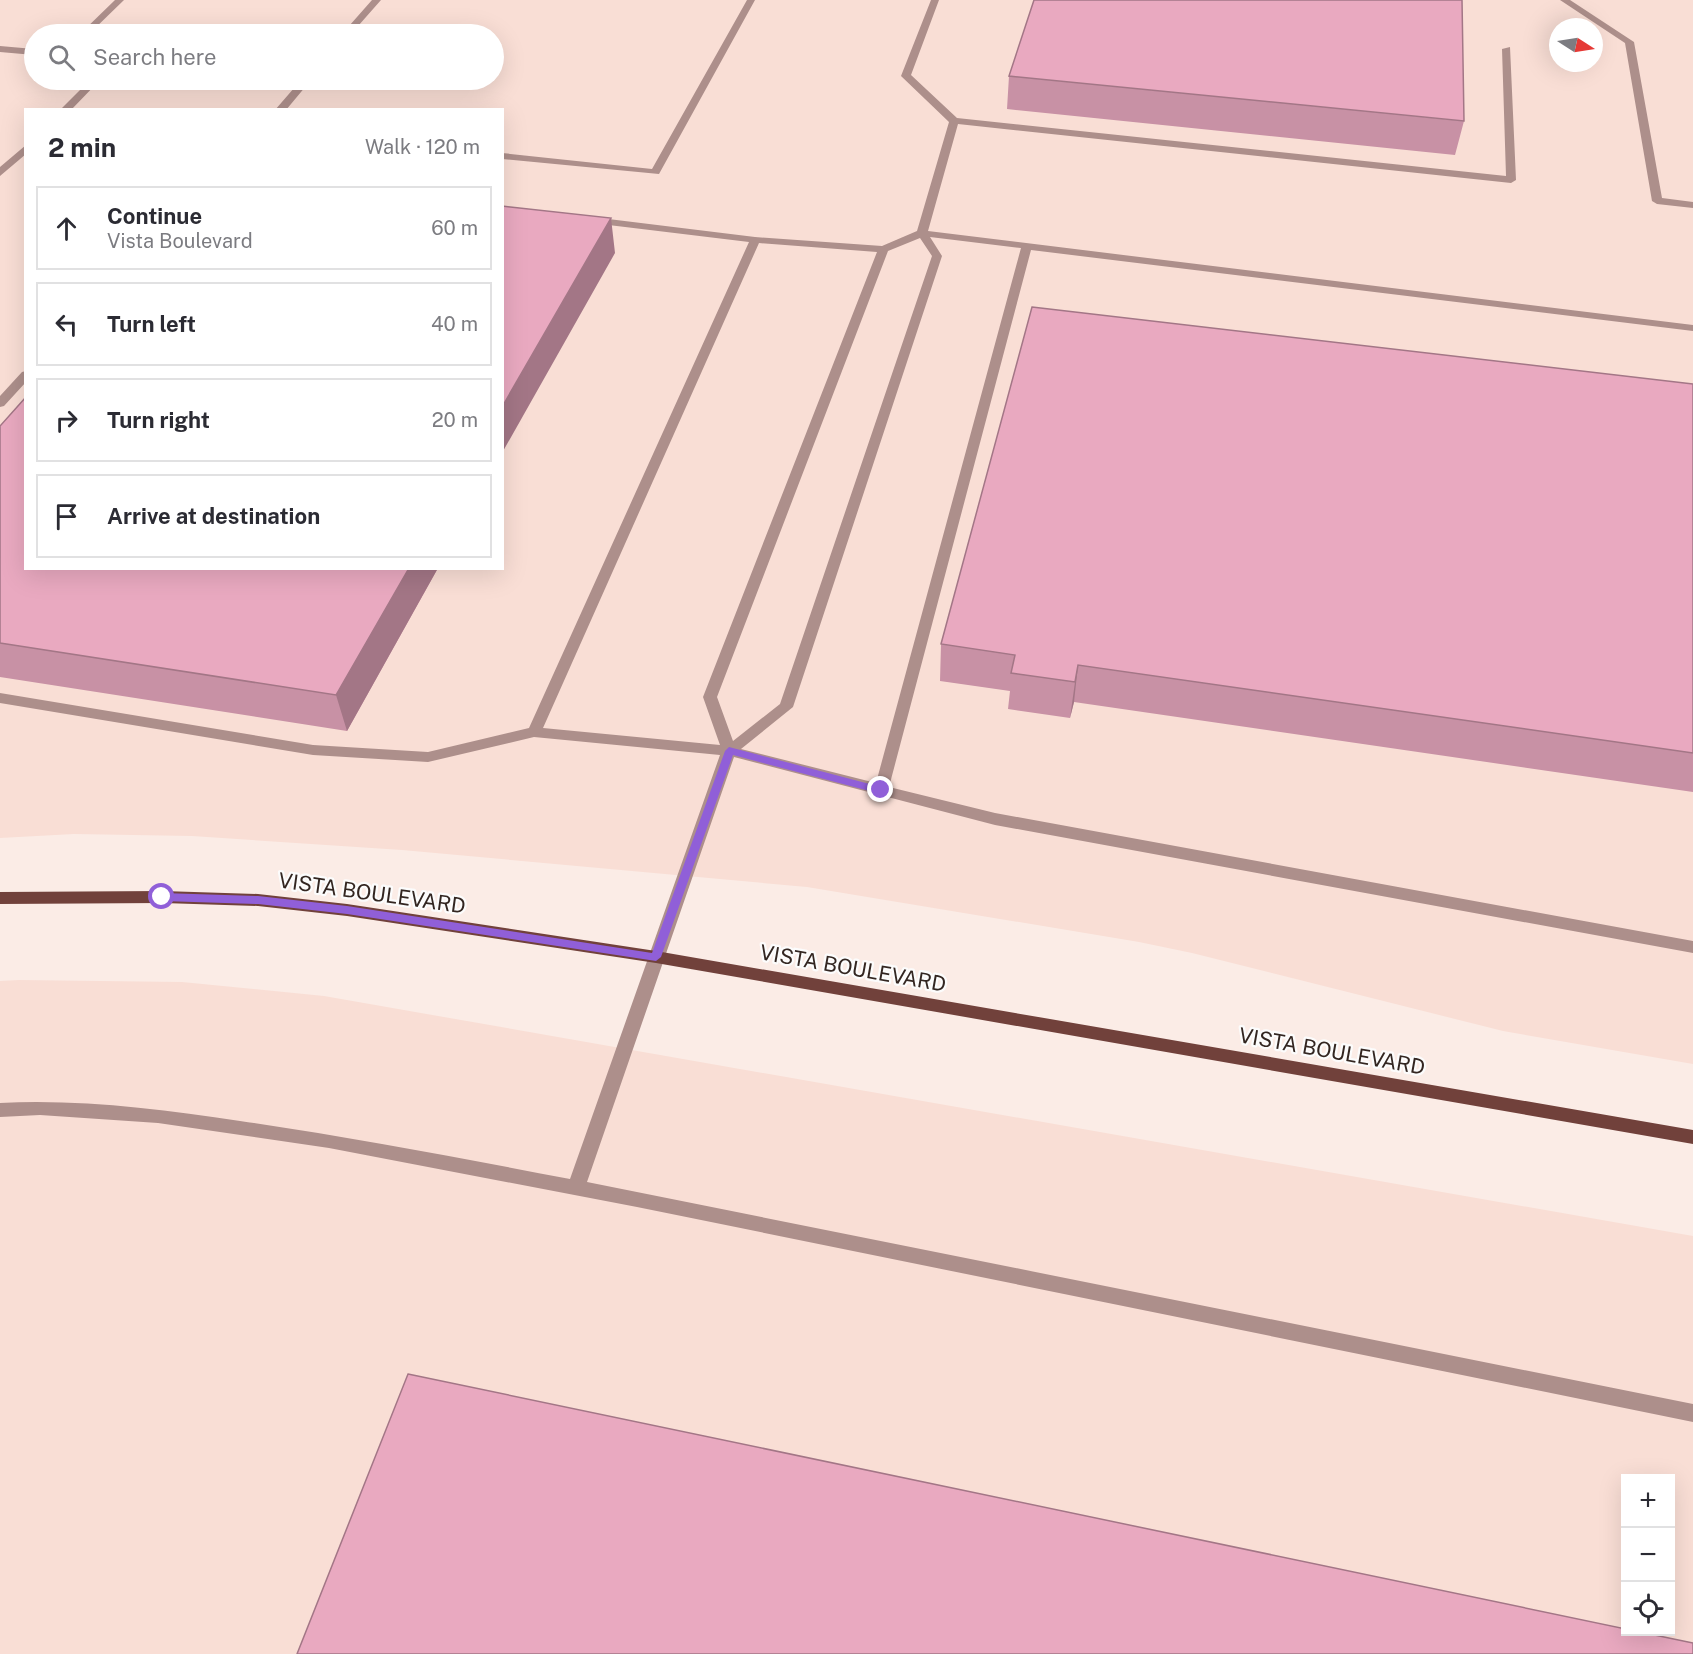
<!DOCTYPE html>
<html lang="en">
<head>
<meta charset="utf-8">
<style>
	:root { --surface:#fff; --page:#f2f2f3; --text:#2b2b33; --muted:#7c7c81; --line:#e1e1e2 }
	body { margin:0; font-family:"Public Sans",sans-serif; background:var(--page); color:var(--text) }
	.controls { position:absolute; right:18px; bottom:18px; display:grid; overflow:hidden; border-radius:0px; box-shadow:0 6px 24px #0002 }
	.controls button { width:54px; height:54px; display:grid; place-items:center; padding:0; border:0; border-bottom:2px solid var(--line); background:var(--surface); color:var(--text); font:30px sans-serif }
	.compass { position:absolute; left:1549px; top:18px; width:54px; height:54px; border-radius:50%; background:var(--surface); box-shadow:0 6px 24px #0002; rotate:102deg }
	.stop { position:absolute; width:18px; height:18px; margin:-14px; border:4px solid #905fd8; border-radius:50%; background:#fff }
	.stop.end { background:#905fd8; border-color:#fff; box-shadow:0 2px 6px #0008 }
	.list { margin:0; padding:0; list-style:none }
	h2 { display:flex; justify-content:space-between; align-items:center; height:78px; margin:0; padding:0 24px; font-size:26px }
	h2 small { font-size:20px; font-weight:400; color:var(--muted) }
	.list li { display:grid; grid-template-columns:39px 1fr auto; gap:18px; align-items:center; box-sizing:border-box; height:84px; margin:0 12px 12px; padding:0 12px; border:2px solid var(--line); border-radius:0px }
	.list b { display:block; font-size:22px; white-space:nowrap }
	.list p { margin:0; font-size:20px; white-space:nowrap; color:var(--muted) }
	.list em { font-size:20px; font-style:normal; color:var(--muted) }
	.icon { flex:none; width:33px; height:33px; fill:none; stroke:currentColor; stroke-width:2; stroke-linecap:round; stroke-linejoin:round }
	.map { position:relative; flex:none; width:1693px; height:1654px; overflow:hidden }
	.search { position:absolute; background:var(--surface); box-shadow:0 6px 24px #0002; left:24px; top:24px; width:480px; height:66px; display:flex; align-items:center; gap:15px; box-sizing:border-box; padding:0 21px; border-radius:33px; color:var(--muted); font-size:22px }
	.panel { position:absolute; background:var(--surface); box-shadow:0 6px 24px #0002; left:24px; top:108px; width:480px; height:462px; border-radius:0px }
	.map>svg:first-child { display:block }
</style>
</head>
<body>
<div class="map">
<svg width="1693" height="1654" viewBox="0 0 1693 1654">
	<rect width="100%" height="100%" fill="#fbece6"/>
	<path fill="#f9ded5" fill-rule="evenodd" d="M0 0H1693V1064L1503 1031 1192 953 1139 942 807 887 402 850 192 836 74 834 0 838ZM1558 27H1594V63H1558ZM34 34H494V80H34ZM26 110H502V568H26Z
		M19 980 182 982 324 996 1693 1236V1654H0V981ZM1626 1478H1670V1632H1626Z"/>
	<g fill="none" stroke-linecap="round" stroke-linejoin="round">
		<path fill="#ad8f8b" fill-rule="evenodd" d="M115 0H124L89 34H80Z
			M372 0H381L351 34H342Z
			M747 0H755L659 174 502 159V153L652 169Z
			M931 0H939L911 75 957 118 1506 176 1502 49 1510 47 1516 180 1511 183 958 124 928 231 1693 325V331L1031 250 889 787 995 813 1693 941V953L995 825 734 757 587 1182 1693 1404V1422L637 1207 329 1148 158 1123 40 1115 0 1117V1103C80 1099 160 1109 240 1121 350 1137 460 1158 570 1179L720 755 534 737 428 762 313 755 0 703V693L313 745 428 752 529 728 749 242 592 223 587 220 592 217 755 237 882 246 917 231 949 122 901 76ZM930 237 1021 248 876 783 741 749 793 707 942 256ZM920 238 932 256 780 704 733 741 717 697 888 251ZM759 243 877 252 703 697 720 745 543 728Z
			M1560 0H1570L1634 42 1662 198 1693 202V208L1657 204 1652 201 1625 43Z
			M0 46 34 49V55L0 52Z
			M90 80H100L71 110H60Z
			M301 80H311L286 110H275Z
			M26 145V154L0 176V167Z
			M26 371V382L4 406 0 407V396L22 372Z"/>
		<path fill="#71413b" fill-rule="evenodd" d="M163 891 258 894 347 904 656 951 1693 1130V1144L656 963 347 916 258 906 163 903 0 904V892Z"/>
	</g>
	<path fill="#c891a5" d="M1009 76 1464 121 1455 155 1007 109Z
		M1693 384V792L1074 702 1070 718 1008 709 1010 691 940 681 941 644Z
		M0 426 438 568 347 731 0 677Z"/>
	<path fill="#a37686" d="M611 218 615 253 502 453V407Z
		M409 568H438L347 731 336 695Z
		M1078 665 1074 702 1070 718 1075 682Z"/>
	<path fill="#e9a9c0" stroke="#a37686" stroke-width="1.5" d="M1034 0H1462L1464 121 1009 76Z
		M502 206 611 218 502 407Z
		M1032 307 1693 384V753L1078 665 1075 682 1011 673 1015 655 941 644Z
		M26 397V568H409L336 695 0 643V426Z
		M408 1374 1626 1629V1632H1640L1693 1643V1654H297Z"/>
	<path fill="#905fd8" d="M729 747 881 787 886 790 881 794 733 755 661 957 656 961 347 914 258 904 162 901 157 897 162 893 258 896 347 906 652 953 725 751Z"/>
	<g text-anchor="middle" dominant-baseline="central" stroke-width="4.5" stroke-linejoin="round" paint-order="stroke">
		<g font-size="21" fill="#332621" stroke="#fcfcfc">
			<text transform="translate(372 893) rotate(8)">VISTA BOULEVARD</text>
			<text transform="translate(853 968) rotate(10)">VISTA BOULEVARD</text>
			<text transform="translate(1332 1051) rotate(10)">VISTA BOULEVARD</text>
		</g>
	</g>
</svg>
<div class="controls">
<button>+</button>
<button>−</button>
<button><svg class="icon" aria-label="locate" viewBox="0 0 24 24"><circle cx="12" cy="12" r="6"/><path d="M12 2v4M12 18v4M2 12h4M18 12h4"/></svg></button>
</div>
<svg class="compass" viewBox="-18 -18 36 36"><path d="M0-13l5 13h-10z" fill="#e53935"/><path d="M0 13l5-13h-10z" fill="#7c7c81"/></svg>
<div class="stop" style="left:162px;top:897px"></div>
<div class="stop end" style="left:881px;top:790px"></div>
<div class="search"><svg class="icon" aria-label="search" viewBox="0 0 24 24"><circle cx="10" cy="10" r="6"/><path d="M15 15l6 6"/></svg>Search here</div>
<section class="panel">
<h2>2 min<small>Walk · 120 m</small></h2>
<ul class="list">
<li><svg class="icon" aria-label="ahead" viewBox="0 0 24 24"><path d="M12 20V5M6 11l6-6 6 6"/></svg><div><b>Continue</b><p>Vista Boulevard</p></div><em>60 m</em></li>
<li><svg class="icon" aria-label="left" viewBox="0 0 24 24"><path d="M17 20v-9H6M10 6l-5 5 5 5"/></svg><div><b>Turn left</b></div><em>40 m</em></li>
<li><svg class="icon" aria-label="right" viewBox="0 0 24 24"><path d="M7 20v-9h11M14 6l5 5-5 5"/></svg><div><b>Turn right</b></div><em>20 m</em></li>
<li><svg class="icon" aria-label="arrive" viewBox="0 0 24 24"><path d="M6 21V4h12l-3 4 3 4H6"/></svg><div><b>Arrive at destination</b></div></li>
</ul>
</section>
</div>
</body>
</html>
